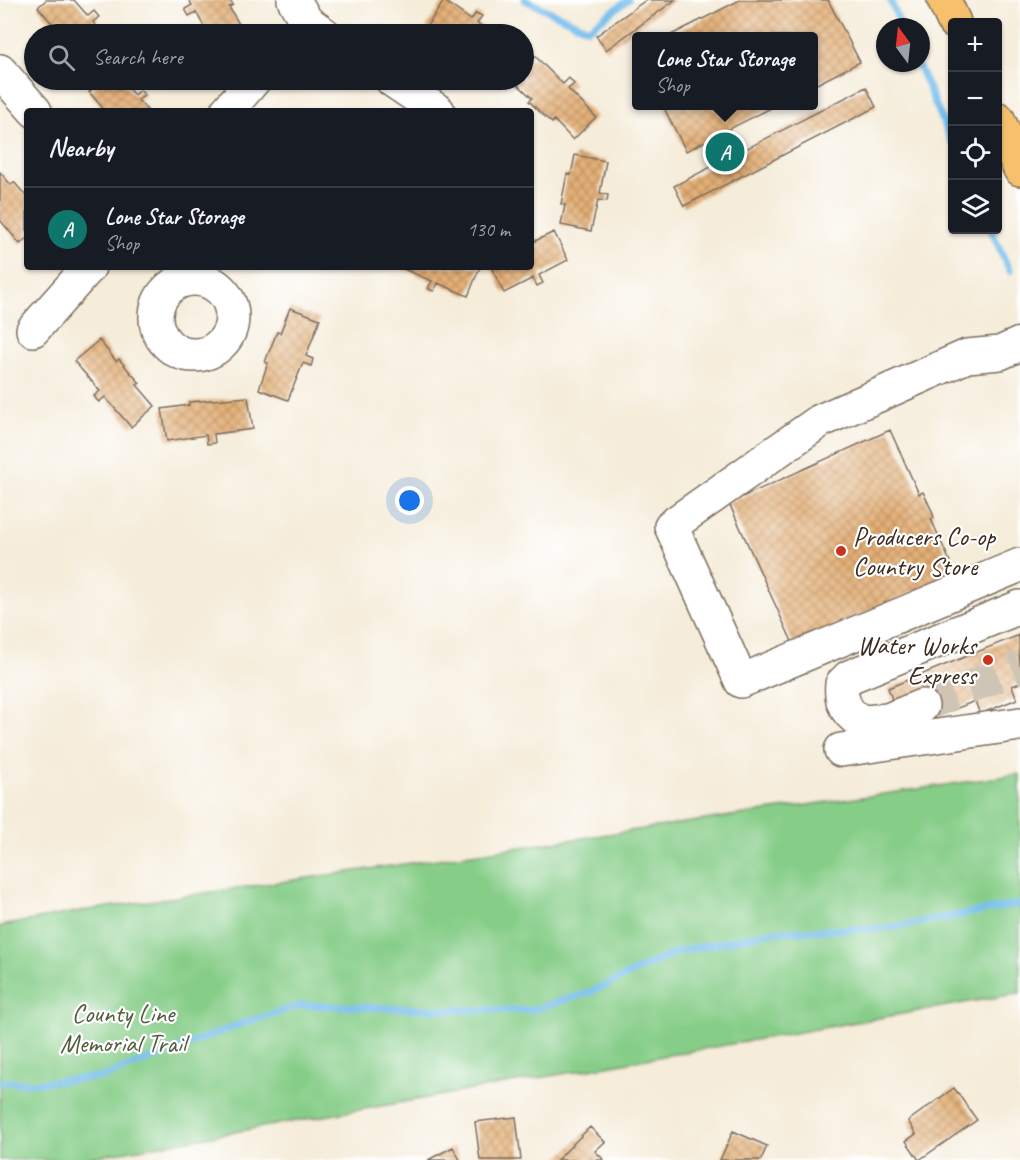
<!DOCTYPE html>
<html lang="en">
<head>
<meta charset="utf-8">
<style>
	:root { --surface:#171b24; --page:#242831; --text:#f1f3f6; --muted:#9ea1a6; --line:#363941; --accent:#0f766e }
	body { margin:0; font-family:Caveat,sans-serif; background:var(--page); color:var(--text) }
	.controls { position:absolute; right:18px; top:18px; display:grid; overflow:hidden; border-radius:6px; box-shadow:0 2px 4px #0004 }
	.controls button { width:54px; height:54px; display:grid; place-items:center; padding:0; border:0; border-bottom:2px solid var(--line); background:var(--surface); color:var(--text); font:30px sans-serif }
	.compass { position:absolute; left:876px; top:18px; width:54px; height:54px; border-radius:50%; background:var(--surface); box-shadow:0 2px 4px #0004; rotate:345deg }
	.you { position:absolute; left:410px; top:501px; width:21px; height:21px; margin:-15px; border:4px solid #fff; border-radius:50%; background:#1a73e8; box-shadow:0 0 0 9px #1a73e833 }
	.badge { display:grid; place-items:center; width:39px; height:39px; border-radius:50%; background:var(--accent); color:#fff; font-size:20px; font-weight:700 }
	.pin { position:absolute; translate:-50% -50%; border:3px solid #fff; box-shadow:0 2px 6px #0006 }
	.popup { position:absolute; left:632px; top:32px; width:186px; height:78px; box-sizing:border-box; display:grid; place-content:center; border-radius:6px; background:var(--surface); filter:drop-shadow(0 2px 4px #0005); font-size:20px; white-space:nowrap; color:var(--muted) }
	.popup b { font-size:22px; color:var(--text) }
	.popup::after { content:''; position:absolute; left:50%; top:100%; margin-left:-12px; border:12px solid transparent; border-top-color:var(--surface) }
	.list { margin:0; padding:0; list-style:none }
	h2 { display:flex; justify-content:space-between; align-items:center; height:78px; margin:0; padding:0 24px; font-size:26px }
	h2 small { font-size:20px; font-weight:400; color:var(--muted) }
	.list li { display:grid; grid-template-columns:39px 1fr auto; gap:18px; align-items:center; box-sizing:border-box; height:84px; padding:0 24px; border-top:2px solid var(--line) }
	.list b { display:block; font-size:22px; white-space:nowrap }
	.list p { margin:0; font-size:20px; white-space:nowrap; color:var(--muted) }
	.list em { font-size:20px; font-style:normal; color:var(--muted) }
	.icon { flex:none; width:33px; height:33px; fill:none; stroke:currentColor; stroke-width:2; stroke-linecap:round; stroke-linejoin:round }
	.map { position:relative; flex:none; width:1020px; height:1160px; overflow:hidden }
	.search { position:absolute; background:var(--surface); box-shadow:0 2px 4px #0004; left:24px; top:24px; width:510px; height:66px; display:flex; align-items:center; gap:15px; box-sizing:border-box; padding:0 21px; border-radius:33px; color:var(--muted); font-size:22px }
	.panel { position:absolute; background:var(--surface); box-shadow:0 2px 4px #0004; left:24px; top:108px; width:510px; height:162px; border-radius:6px }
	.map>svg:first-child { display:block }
</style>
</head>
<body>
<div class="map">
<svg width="1020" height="1160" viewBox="0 0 1020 1160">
	<defs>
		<pattern id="building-cross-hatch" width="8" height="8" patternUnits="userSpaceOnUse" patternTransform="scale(1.5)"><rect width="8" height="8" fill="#e4b077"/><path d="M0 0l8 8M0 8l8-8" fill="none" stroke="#ba8f61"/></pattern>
	</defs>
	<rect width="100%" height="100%" fill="#fff"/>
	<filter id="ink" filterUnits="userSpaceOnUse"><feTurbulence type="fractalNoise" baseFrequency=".0167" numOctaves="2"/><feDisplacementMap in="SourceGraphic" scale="12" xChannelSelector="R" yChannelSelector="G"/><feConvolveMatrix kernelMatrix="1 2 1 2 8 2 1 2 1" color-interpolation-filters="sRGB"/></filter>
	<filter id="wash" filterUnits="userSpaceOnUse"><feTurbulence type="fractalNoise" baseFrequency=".008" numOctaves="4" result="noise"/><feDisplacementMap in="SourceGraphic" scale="24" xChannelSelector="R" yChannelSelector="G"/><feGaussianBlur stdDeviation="1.35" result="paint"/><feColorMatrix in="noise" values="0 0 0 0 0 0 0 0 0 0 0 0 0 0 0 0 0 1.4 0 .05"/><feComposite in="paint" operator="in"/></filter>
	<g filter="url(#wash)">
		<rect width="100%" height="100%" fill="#f5ecd9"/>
		<path fill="#86cd88" stroke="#607c53" stroke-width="1.5" d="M1020 774V993L76 1160H0V926L81 911Z"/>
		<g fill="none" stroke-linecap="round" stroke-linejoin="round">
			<path stroke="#73bceb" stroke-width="7" d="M525 0 588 29 628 0
				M890 0 901 26
				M920 69 952 142
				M991 230 1010 271
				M0 1082 33 1083 103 1077 246 1022 302 1005 453 1010H532L591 992 677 952 771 932 888 928 1020 904"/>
		</g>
		<g id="blocks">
			<path fill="url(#building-cross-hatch)" d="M46 0H74L88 16 94 11 99 17 93 22 104 34H57L53 30 56 28 38 7Z
				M189 0H230L233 5 229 7 243 31 236 34H208L196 12 189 16 185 9 192 5Z
				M646 0H675L606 50 596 36Z
				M740 0H828L860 62 813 86V36H669Z
				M444 1 471 20 476 13 482 16 477 23 493 34H437L426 27Z
				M535 56 563 84 569 78 574 84 568 89 596 117 573 140 554 120 552 123 540 112 529 101 532 98 513 80H524V67Z
				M103 80H120L134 95 140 90 145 95 138 100 148 111H100L102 107 89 92Z
				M866 87 876 107 684 206 674 186Z
				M663 106H775L686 151Z
				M575 155 606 161 600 193 608 195 607 201 598 200 591 231 561 225 565 205 561 204 567 174 571 175Z
				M0 172 11 185 14 182 27 197V238L20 244 0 220Z
				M554 232 568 260 539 275 543 283 537 286 533 278 504 293 491 267H531V239L533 238 535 241Z
				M399 267H480L468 296 438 283 434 291 431 290 428 288 432 281Z
				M290 308 320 319 306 356 313 359 312 363 311 366 303 363 288 400 259 389 268 363 265 362 277 332 280 333Z
				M99 340 116 361 119 359 129 371 140 383 137 385 155 406 131 427 105 397 99 402 96 399 94 396 100 391 74 361Z
				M248 397 253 429 214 434 215 443 207 444 206 435 167 441 162 409 189 405V402Z
				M890 430 919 494 923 492 932 511 934 518 931 519 955 573 794 646 729 503Z
				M1019 635 1020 683 1012 686 1017 699 980 714 975 701 928 720 921 690 893 702 888 688Z
				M954 1088 977 1120 919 1160 906 1141 916 1134 908 1121Z
				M516 1117 521 1160H480L475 1122Z
				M590 1127 605 1142 595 1151 604 1160H557Z
				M733 1131 767 1146 761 1160H720Z
				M453 1147 460 1160H428Z"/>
		</g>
	</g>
	<g filter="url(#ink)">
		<use href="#blocks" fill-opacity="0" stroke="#7c6e5f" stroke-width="1.5"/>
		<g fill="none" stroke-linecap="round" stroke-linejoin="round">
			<path stroke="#d0c5b4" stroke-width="33" stroke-dasharray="33 16" stroke-linecap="butt" d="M922 706 1020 667"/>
			<defs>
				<path id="minor" d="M294 0 306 21 324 34
					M0 71 35 111
					M392 80 438 111
					M227 111 254 80
					M156 317a38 38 0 1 1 76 0a38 38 0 1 1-76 0Z
					M33 330 89 267
					M1020 344 1000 353 967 356 820 421 671 526 741 681 1020 565
					M922 706 888 720 864 722C847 716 840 702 842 684L849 677 1020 607
					M841 750 1020 724"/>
				<path id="major" d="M944 0 954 22
					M998 119 1020 169"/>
			</defs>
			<use href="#minor" stroke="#7c6e5f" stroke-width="36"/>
			<use href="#major" stroke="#7c6e5f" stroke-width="36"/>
			<use href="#minor" stroke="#fff" stroke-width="33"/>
			<use href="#major" stroke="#f7c06c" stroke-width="33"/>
		</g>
	</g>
	<g fill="#c8321e" stroke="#fff" stroke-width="2">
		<circle cx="841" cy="551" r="6"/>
		<circle cx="988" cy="660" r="6"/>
	</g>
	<g text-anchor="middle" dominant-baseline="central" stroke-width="4.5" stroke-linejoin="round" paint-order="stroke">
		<g font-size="26" fill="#3b2a1e" stroke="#fff" text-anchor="start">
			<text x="853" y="536">Producers Co-op<tspan x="853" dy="30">Country Store</tspan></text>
			<text x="976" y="645" text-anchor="end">Water Works<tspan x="976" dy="30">Express</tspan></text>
		</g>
		<g font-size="26" fill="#525b3e" stroke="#fff">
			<text x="123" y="1013">County Line<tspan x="123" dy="30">Memorial Trail</tspan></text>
		</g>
	</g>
</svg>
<div class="controls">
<button>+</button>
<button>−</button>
<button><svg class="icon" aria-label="locate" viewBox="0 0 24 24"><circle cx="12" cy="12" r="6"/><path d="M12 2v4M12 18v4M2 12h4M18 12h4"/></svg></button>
<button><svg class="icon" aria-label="layers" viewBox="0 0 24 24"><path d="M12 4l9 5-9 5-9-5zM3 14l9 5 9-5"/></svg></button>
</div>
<svg class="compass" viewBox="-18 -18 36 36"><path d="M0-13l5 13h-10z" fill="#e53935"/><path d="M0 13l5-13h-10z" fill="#9ea1a6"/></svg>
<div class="you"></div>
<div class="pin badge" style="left:725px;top:152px">A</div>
<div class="popup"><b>Lone Star Storage</b>Shop</div>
<div class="search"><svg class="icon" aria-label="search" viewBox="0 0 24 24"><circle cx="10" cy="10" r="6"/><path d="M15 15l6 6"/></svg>Search here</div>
<section class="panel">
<h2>Nearby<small></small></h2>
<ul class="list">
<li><span class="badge">A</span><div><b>Lone Star Storage</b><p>Shop</p></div><em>130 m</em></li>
</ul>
</section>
</div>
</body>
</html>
